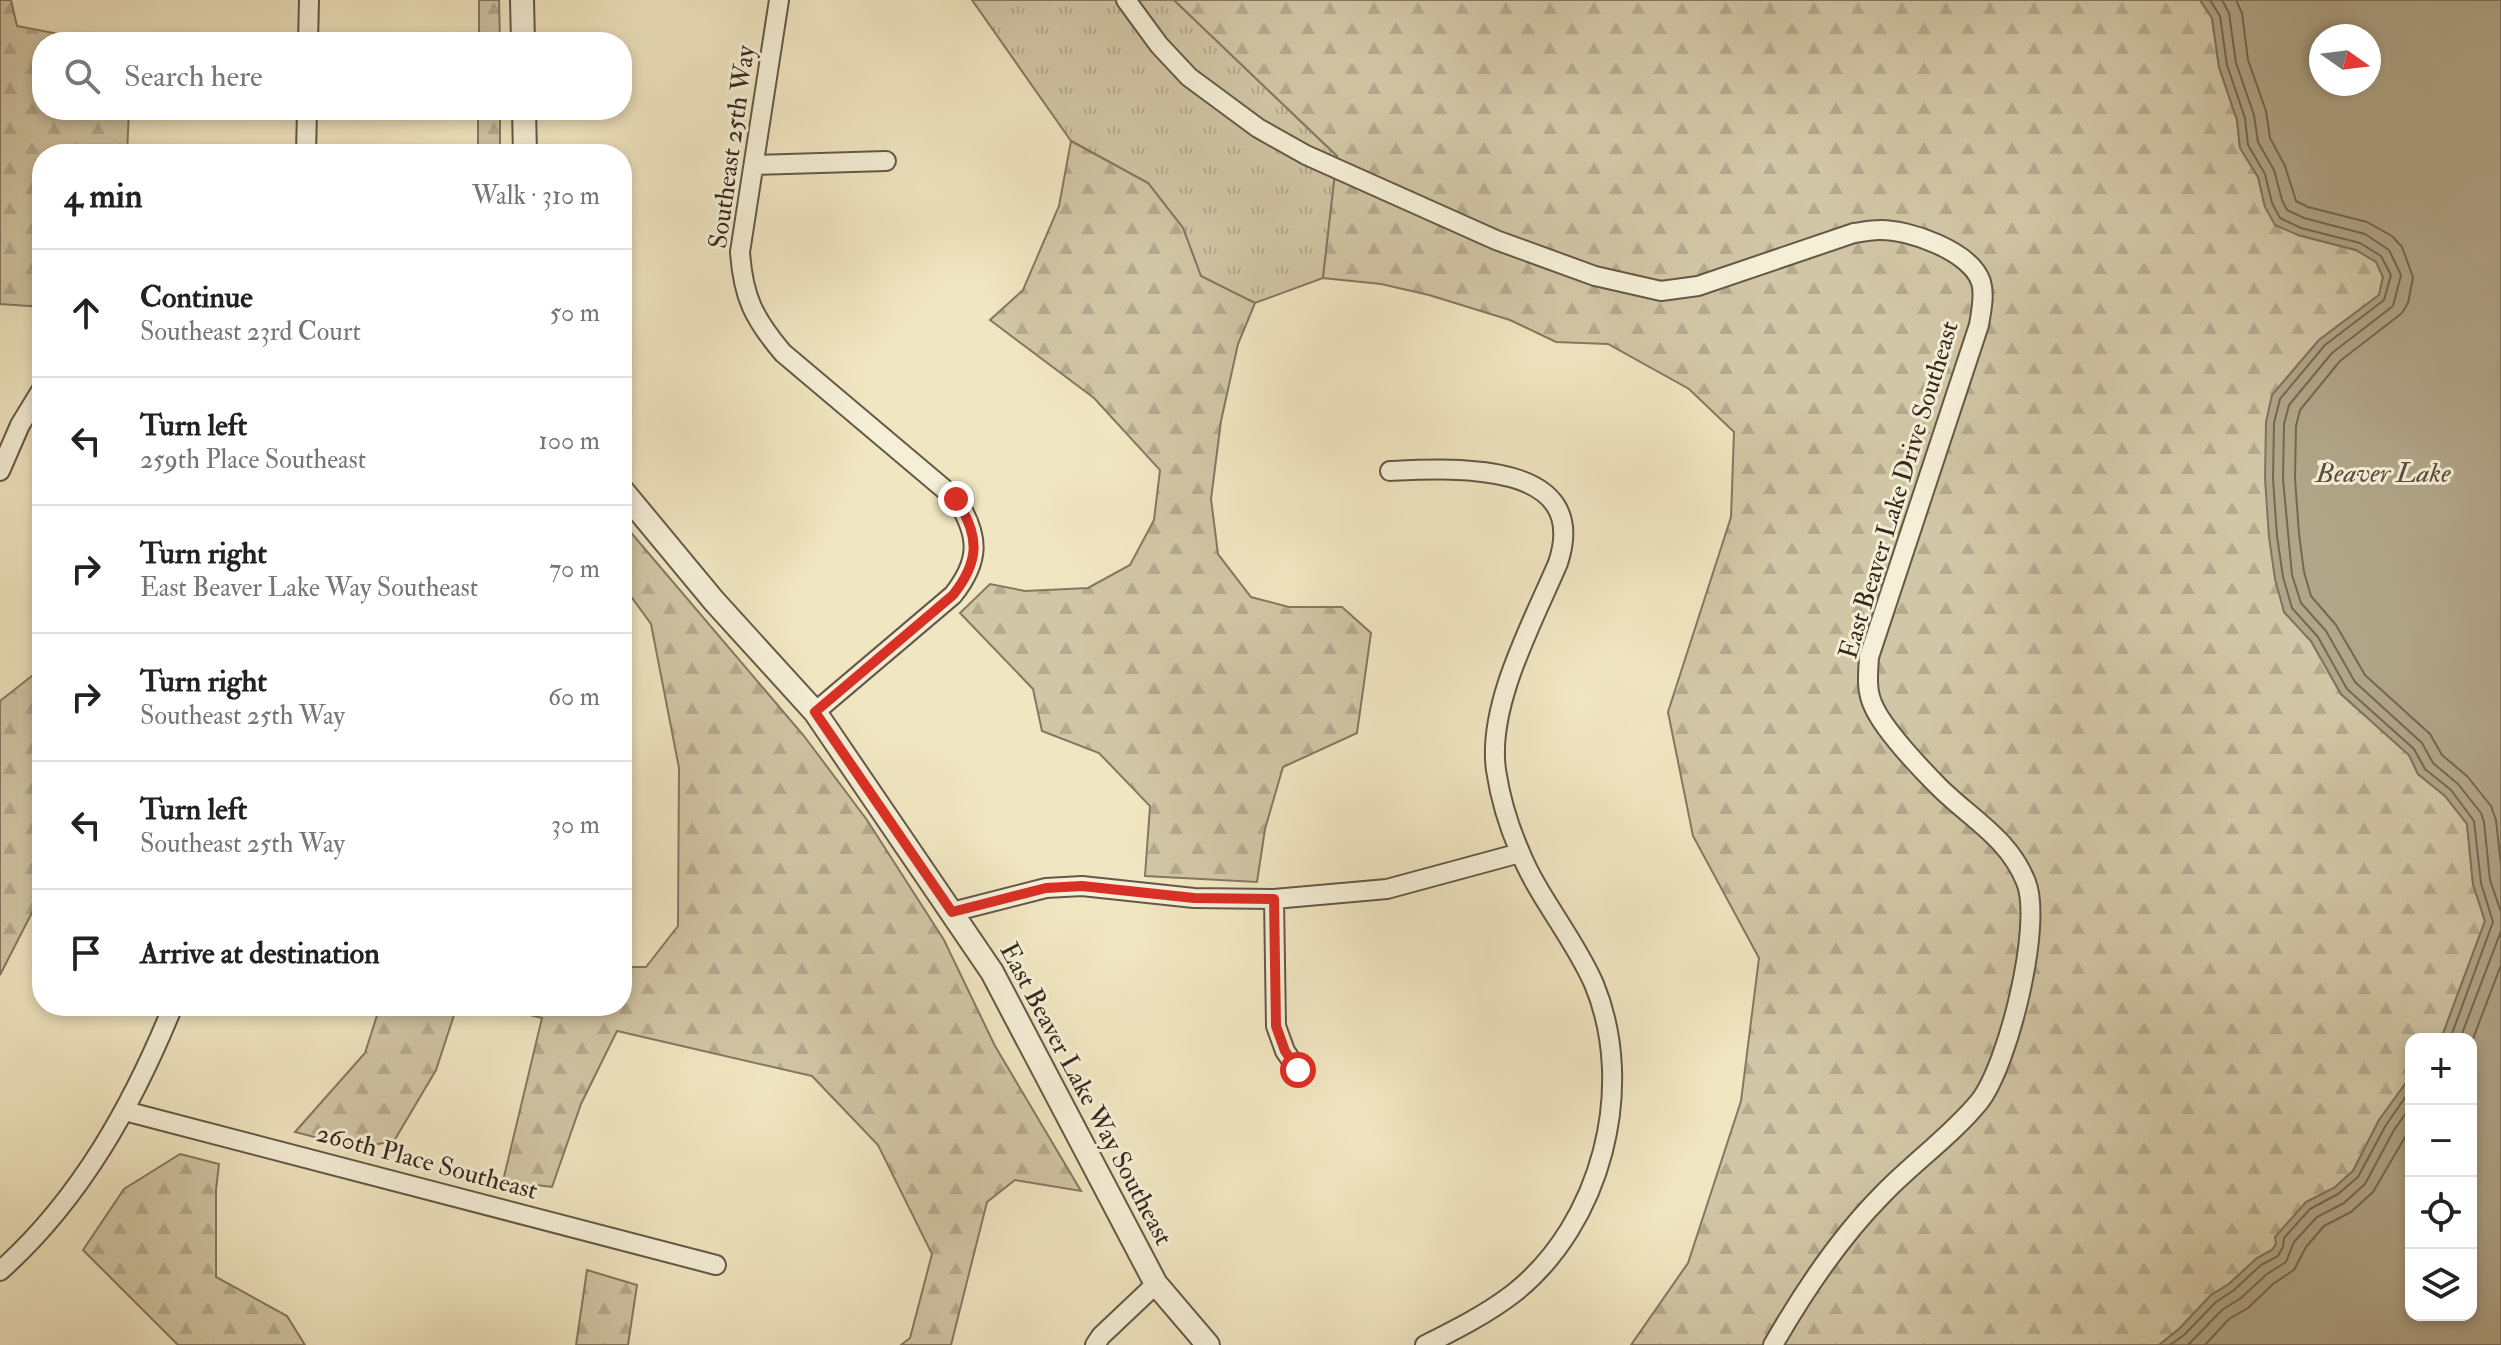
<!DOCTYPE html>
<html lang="en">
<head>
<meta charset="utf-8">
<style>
	:root { --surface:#fff; --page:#f2f2f2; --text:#222; --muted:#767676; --line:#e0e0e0 }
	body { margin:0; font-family:"IM FELL Double Pica",serif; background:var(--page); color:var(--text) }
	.controls { position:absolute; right:24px; bottom:24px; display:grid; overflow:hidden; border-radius:16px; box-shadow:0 4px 12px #0003 }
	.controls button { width:72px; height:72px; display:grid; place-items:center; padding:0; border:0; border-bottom:2px solid var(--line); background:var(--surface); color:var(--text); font:40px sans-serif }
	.compass { position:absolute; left:2309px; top:24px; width:72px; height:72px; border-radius:50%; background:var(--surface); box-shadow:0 4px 12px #0003; rotate:104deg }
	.stop { position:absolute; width:24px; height:24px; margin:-18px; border:6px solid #d93025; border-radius:50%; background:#fff }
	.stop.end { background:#d93025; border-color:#fff; box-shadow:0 2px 8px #0008 }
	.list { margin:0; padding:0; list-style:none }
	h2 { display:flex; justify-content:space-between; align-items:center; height:104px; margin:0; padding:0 32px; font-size:34px }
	h2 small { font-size:26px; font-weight:400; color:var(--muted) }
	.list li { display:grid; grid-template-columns:52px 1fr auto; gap:24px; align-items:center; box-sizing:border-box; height:128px; padding:0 32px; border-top:2px solid var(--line) }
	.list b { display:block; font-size:30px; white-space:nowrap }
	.list p { margin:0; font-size:26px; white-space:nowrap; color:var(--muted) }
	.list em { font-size:26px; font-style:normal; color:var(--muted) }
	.icon { flex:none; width:44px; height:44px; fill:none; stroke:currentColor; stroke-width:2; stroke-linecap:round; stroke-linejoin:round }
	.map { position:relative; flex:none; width:2501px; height:1345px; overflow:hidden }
	.search { position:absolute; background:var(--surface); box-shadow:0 4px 12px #0003; left:32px; top:32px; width:600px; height:88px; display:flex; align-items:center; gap:20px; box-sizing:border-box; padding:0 28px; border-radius:32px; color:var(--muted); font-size:30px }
	.panel { position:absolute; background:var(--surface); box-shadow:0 4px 12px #0003; left:32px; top:144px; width:600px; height:872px; border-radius:32px }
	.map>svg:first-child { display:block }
</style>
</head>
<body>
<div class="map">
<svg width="2501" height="1345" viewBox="0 0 2501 1345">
	<defs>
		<pattern id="grass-tufts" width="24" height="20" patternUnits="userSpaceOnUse" patternTransform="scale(2)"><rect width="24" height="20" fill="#d1c6a5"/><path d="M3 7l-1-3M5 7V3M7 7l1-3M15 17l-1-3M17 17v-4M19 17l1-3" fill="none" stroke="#b4aa8e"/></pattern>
		<pattern id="forest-firs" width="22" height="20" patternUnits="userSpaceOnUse" patternTransform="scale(2)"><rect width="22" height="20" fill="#d1c6a5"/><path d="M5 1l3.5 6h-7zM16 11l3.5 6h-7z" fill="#b4aa8e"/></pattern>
	</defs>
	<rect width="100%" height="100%" fill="#f0e6c1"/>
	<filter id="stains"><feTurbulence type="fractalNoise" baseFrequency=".0025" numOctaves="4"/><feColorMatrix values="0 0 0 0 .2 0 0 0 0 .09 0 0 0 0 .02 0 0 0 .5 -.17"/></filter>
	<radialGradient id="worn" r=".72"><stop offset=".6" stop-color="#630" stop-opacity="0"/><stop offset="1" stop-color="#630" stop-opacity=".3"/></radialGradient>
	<path fill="url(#grass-tufts)" stroke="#847861" stroke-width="2" d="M972 0H1174L1337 156 1323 278 1255 303 1201 277 1183 228 1148 183 1071 141Z"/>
	<path fill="url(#forest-firs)" stroke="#847861" stroke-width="2" d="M0 0H11L17 26 100 42H42V110H129L127 154H42V307L0 304Z
		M479 0H499L500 42H479Z
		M1174 0H2200L2212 18 2219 67 2237 120 2240 148 2258 177 2265 207 2298 235 2356 250 2376 261 2383 277 2379 295 2319 340 2272 395 2284 612 2311 641 2341 694 2409 755 2418 774 2445 796 2467 824 2473 884 2485 921 2441 1039H2411V1076L2379 1120 2353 1171 2334 1188 2306 1202 2272 1250 2257 1258 2229 1284 2211 1295 2179 1329 2159 1345H1631L1688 1263 1741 1101 1759 958 1693 836 1668 712 1731 517 1734 432 1689 389 1608 344 1556 342 1510 320 1429 295 1381 284 1323 278 1337 156Z
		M478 110H500V154H478Z
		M1071 141 1148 183 1183 228 1201 276 1255 303 1238 344 1221 421 1211 499 1218 554 1251 597 1289 607H1342L1371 633 1357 733 1283 767 1265 829 1257 882 1145 876 1150 806 1099 753 1042 731 1033 689 960 613 990 584 1025 591 1088 588 1130 565 1154 520 1160 470 1094 398 990 320 1023 290 1059 206Z
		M622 522 804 736 867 820 944 940 995 1046 1081 1191 1015 1180 987 1202 951 1345H901L910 1338 932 1254 878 1145 812 1076 617 1031 581 1104 552 1187 503 1181 542 1018 494 1006H622V967H646L678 926 679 768 651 624 622 584Z
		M42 668V893L0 975V701Z
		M380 1006H457L436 1070 394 1141 357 1148 295 1132 365 1053Z
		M180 1154 219 1164 216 1190V1277L287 1316 305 1345H178L83 1250 124 1189Z
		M587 1270 637 1285 628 1345H576Z"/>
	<path fill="#b1a689" stroke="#80745e" stroke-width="2" fill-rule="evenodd" d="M2200 0H2501V1345H2159L2179 1329 2211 1295 2229 1284 2257 1258 2272 1250 2276 1244 2275 1237 2306 1202 2334 1188 2353 1171 2379 1120 2411 1076V1315H2471V1039H2441L2485 921 2473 884 2467 824 2445 796 2418 774 2409 755 2341 694 2311 641 2284 612 2275 579 2269 537 2265 479 2266 422 2272 395 2319 340 2379 295 2383 277 2376 262 2356 250 2298 235 2275 225 2265 207 2258 177 2240 148 2237 120 2219 67 2212 18ZM2321 36H2369V84H2321Z"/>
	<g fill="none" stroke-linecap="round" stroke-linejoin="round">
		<path stroke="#746853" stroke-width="2" d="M2210 0 2220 16 2227 65 2245 118 2248 145 2265 174 2272 203 2280 218 2301 228 2360 243 2381 256 2391 275 2384 300 2325 345 2280 399 2274 423 2273 479 2277 536 2283 577 2292 608 2318 637 2347 689 2414 749 2425 769 2451 790 2474 821 2481 883 2493 922 2450 1039
			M2222 0 2229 13 2236 63 2254 115 2258 142 2274 170 2282 200 2287 210 2304 218 2365 234 2389 250 2401 275 2393 306 2332 353 2289 405 2284 424 2283 479 2292 575 2301 603 2326 631 2355 682 2422 743 2433 763 2458 784 2481 813 2484 822 2490 880 2501 912
			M2236 0 2242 13 2248 60 2266 111 2270 138 2285 166 2296 201 2308 207 2367 222 2392 236 2402 247 2413 277 2408 303 2402 313 2340 361 2300 410 2296 426 2295 478 2299 534 2304 572 2311 596 2336 625 2365 675 2430 734 2442 755 2467 776 2491 806 2496 820 2501 866
			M2460 1039 2501 931
			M2471 1044 2501 965
			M2170 1345 2184 1335 2216 1302 2234 1290 2261 1265 2278 1256 2283 1247 2284 1238 2310 1209 2338 1194 2358 1177 2386 1125 2411 1089
			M2188 1345 2222 1310 2241 1298 2267 1274 2286 1262 2294 1242 2317 1217 2344 1203 2365 1184 2394 1130 2411 1106
			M2205 1345 2229 1319 2248 1308 2273 1284 2294 1270 2306 1247 2324 1226 2351 1212 2373 1192 2411 1127"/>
		<defs>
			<path id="minor" d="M779 0 740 252C743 297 754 319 783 353L956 499C980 536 980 561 953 595L815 712
				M1126 0 1159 45 1189 77 1258 128 1306 155 1496 240 1595 276 1661 291 1698 286 1854 233C1862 232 1871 230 1879 230 1908 229 1971 251 1981 282 1985 295 1981 312 1979 325L1869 657C1868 674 1866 690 1873 705 1883 729 1922 770 1941 789 1973 820 2009 839 2026 882 2043 924 2008 1066 1979 1102 1952 1135 1913 1163 1883 1194 1839 1238 1804 1291 1773 1345
				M308 42 309 0
				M306 154 307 110
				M754 165 886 161
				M0 471 20 425 42 389
				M1390 471C1454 468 1592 460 1558 563 1533 622 1487 705 1496 770 1500 797 1509 827 1520 852 1538 897 1574 938 1594 984 1637 1088 1601 1224 1514 1293 1487 1314 1455 1330 1425 1345
				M1274 899 1276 1026 1285 1051 1298 1070
				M952 912 1046 888 1082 886 1194 898 1274 899 1387 889 1520 853
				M125 1111 716 1265
				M0 1271C81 1199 133 1104 173 1006
				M1095 1345 1101 1336 1156 1284"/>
			<path id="tertiary" d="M522 0 523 42
				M524 110 525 154
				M622 490 714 601 815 712 992 972 1156 1284 1208 1345"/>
		</defs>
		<use href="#minor" stroke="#655846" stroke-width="22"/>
		<use href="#tertiary" stroke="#655846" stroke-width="26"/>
		<use href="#minor" stroke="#f5efd7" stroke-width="18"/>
		<use href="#tertiary" stroke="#f5efd7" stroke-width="22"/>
	</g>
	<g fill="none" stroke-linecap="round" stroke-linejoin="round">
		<path stroke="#d93025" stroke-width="10" d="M956 499C980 536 980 561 953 595L815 712 952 912 1046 888 1082 886 1194 898 1274 899 1276 1026 1285 1051 1298 1070"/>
	</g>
	<g text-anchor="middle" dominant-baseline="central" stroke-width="6" stroke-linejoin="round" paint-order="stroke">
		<g font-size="26" fill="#37291d" stroke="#f5efd7">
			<text transform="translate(732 147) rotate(-82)">Southeast 25th Way</text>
			<text transform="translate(1899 490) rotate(-73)">East Beaver Lake Drive Southeast</text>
			<text transform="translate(1086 1094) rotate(62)">East Beaver Lake Way Southeast</text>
			<text transform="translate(427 1162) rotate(15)">260th Place Southeast</text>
		</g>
		<g font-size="28" font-style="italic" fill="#5c4e3d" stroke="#f5efd7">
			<text x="2383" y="473">Beaver Lake</text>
		</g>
	</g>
	<rect width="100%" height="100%" filter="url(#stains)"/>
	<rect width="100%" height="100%" fill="url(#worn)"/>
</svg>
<div class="controls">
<button>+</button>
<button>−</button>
<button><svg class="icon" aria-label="locate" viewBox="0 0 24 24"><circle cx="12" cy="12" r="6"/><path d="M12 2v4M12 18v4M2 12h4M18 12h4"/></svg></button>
<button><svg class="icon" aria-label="layers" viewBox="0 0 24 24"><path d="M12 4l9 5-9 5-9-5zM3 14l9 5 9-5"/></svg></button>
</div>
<svg class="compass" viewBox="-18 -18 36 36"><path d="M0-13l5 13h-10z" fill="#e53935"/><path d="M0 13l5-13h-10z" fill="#767676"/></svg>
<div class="stop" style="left:1298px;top:1070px"></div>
<div class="stop end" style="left:956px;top:499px"></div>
<div class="search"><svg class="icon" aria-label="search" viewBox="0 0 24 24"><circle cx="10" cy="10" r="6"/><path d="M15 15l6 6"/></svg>Search here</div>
<section class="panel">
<h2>4 min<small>Walk · 310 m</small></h2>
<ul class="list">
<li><svg class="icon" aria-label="ahead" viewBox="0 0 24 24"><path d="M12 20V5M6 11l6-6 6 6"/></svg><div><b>Continue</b><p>Southeast 23rd Court</p></div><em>50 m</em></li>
<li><svg class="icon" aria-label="left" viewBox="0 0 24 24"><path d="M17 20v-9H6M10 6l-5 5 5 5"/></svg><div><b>Turn left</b><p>259th Place Southeast</p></div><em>100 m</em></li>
<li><svg class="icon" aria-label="right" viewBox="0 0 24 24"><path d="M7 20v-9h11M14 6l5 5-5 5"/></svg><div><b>Turn right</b><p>East Beaver Lake Way Southeast</p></div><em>70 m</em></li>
<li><svg class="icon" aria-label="right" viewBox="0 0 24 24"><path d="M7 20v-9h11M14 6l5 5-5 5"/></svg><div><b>Turn right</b><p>Southeast 25th Way</p></div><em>60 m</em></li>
<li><svg class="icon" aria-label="left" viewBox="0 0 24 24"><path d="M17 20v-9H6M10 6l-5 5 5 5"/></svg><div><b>Turn left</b><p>Southeast 25th Way</p></div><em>30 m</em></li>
<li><svg class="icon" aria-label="arrive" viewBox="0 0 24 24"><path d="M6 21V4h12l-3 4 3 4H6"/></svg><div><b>Arrive at destination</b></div></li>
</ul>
</section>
</div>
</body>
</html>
